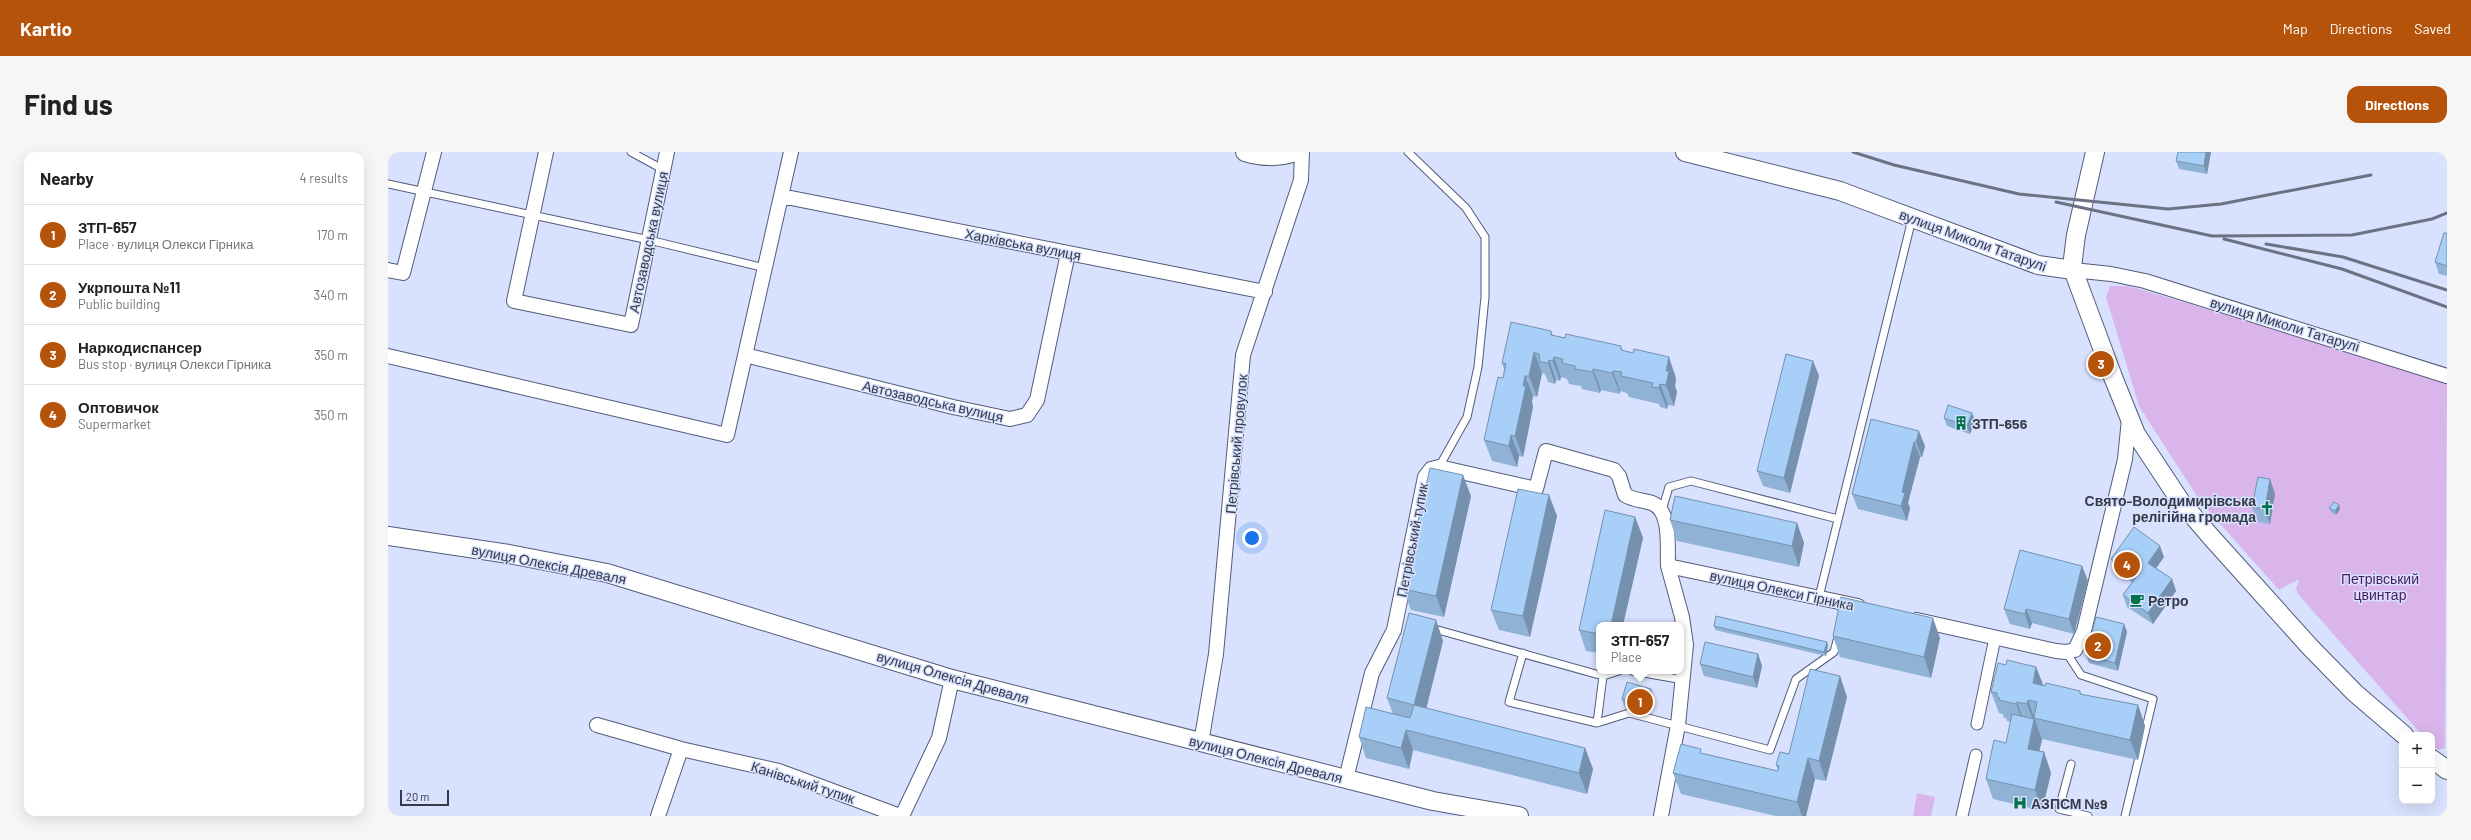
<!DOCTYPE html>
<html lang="en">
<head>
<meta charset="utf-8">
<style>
	:root { --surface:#fff; --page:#f6f6f6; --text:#222; --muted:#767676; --line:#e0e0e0; --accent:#b45309 }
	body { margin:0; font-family:Barlow,sans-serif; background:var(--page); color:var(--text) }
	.controls { position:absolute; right:12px; bottom:12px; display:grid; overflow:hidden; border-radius:8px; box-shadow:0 4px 16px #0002 }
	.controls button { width:36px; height:36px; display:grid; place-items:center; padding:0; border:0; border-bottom:1px solid var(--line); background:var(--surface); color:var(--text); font:20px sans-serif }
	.scale { position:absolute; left:12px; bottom:10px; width:49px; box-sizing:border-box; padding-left:4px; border:2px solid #353a47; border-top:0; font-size:11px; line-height:14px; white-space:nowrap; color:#353a47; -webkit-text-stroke:3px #d8e1fd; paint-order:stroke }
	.you { position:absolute; left:864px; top:386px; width:14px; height:14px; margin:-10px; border:3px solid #fff; border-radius:50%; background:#1a73e8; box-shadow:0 0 0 6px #1a73e833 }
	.badge { display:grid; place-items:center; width:26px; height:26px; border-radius:50%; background:var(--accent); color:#fff; font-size:13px; font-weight:700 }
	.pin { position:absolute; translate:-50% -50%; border:2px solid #fff; box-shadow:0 1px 4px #0006 }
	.popup { position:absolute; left:1208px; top:470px; width:88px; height:52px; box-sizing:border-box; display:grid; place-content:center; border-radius:8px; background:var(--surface); filter:drop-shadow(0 1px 3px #0005); font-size:13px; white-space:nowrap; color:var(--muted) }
	.popup b { font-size:15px; color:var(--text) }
	.popup::after { content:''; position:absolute; left:50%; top:100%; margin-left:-8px; border:8px solid transparent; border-top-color:var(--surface) }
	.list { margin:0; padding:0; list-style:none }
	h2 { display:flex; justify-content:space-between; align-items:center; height:52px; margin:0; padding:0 16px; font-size:17px }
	h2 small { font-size:13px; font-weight:400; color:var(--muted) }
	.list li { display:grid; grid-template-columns:26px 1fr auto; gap:12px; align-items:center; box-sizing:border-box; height:60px; padding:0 16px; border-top:1px solid var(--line) }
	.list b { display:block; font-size:15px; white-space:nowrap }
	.list p { margin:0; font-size:13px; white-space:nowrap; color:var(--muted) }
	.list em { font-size:13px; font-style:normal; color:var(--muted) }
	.map { position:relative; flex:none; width:2059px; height:664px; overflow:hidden; border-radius:12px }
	header { display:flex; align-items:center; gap:24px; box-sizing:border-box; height:56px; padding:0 20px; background:var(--accent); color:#fff }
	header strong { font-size:19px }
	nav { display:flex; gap:22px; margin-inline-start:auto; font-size:14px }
	.intro { display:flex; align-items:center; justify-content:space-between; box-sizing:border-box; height:96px; padding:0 24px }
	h1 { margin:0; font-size:28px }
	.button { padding:10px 18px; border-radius:12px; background:var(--accent); color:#fff; font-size:14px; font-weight:700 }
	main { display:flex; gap:24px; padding:0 24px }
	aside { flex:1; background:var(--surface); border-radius:12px; box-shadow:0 4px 16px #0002 }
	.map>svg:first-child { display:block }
</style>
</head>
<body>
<header>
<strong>Kartio</strong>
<nav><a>Map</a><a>Directions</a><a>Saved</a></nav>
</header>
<div class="intro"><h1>Find us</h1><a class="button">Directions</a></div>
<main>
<aside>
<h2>Nearby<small>4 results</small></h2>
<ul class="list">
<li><span class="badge">1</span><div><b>ЗТП-657</b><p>Place · вулиця Олекси Гірника</p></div><em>170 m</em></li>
<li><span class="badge">2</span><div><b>Укрпошта №11</b><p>Public building</p></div><em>340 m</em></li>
<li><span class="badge">3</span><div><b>Наркодиспансер</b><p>Bus stop · вулиця Олекси Гірника</p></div><em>350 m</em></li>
<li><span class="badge">4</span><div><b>Оптовичок</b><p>Supermarket</p></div><em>350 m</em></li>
</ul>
</aside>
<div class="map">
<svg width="2059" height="664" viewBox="0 0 2059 664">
	<rect width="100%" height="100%" fill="#d8e1fd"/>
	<path fill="#d9b5eb" d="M1722 134H1741L2059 229 2057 596 2050 598 2044 594V583H2034L1910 442 1908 437 1911 427 1891 438 1812 349 1751 254 1718 145Z
		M1529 641 1547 645 1543 664H1525Z"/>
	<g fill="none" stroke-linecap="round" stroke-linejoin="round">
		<defs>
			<path id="service" d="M243 0 276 18
				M1020 0 1078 56 1097 85V145L1090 215 1079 265 1051 315
				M0 32 261 88 377 116
				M1274 358 1281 335 1303 329 1450 367
				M1431 445 1524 67
				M1043 476 1215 524 1231 519
				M1678 500 1693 523 1765 547 1737 664
				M1135 501 1121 550 1209 571 1241 561 1382 598 1408 527 1446 500 1450 485
				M1244 519 1296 528
				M1209 571 1215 524
				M1683 612 1671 657 1700 664"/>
			<path id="pedestrian" d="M1589 572 1607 486
				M1574 664 1588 603"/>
			<path id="minor" d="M158 0 126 149 243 173 279 0
				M393 44 877 140
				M0 118 15 121 46 0
				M1685 118 1723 122 1757 129 2059 224
				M357 203 565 255 622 267 639 263 649 248 680 101
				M0 204 339 283 403 0
				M1529 468 1668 499 1678 500 1687 498 1696 479 1737 307 1741 267
				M209 573 293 597 391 619 512 664
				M813 591 828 502 855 203 913 28 914 0
				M958 627 984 521 1006 478 1037 325 1043 317 1051 315 1148 337 1158 299 1226 318 1231 324 1237 343C1245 348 1254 348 1264 351 1284 359 1279 396 1280 414
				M270 664 293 597
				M514 664 551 586 564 527
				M1273 664 1290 573 1298 493 1294 465 1280 414 1470 454"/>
			<path id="tertiary" d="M857 0C875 5 889 6 907 0
				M1297 0 1452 39 1650 113 1685 118
				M1707 0 1688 83 1684 115 1725 225 1748 282 1793 350 1823 385 1922 495 1967 541 2016 583
				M0 384 121 402 219 421 564 527 1045 649 1131 664
				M2044 607 2059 618"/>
		</defs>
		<use href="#service" stroke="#535c79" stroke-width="9"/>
		<use href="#pedestrian" stroke="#535c79" stroke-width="13"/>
		<use href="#minor" stroke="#535c79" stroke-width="16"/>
		<use href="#tertiary" stroke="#535c79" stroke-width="20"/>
		<use href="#service" stroke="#fff" stroke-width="7"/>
		<use href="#pedestrian" stroke="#fff" stroke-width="11"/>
		<use href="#minor" stroke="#fff" stroke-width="14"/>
		<use href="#tertiary" stroke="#fff" stroke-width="18"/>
		<path stroke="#6b7284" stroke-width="3" d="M1465 0 1506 13 1631 42 1780 57 1833 52 1983 23
			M1668 50 1824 84 1964 83 2044 67 2059 61
			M1836 87 1954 117 2059 155
			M1878 92 1955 105 2059 138"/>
	</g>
	<path fill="#90b2d5" d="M1790 0H1823L1819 22 1791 17 1788 9Z
		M2059 81V124L2051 122 2047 110Z
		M1163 179 1165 183 1177 186 1233 194 1235 199 1288 226 1287 234 1289 240 1286 254 1280 253 1279 257 1272 255 1271 252 1241 245 1239 241 1232 239V242L1213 238 1212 241 1194 237 1193 234 1181 232 1179 227 1173 225 1172 229 1168 228 1167 232 1160 230 1157 222 1154 221 1149 245 1145 244 1144 250 1145 255 1135 305 1131 304 1129 315 1104 309 1096 288 1115 226 1116 217 1114 211Z
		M1425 209 1431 224 1402 341 1375 334 1369 319Z
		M1584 261 1587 269 1582 282 1559 274 1556 266Z
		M1483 267 1537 294 1534 305H1532L1520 351 1522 356 1519 369 1470 357 1464 342Z
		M1882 327 1887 342 1882 372 1870 370 1864 355Z
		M1161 343 1169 364 1142 485 1111 478 1103 458Z
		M1083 344 1056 465 1023 458 1015 437Z
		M1951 353 1952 357 1948 363 1943 360 1941 356Z
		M1247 365 1255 386 1235 473H1211V501L1198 499 1191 478Z
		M1282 368 1409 371 1416 391 1411 415 1289 389Z
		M1776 405 1768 416 1784 427 1788 439 1765 472 1739 455 1735 443 1744 430 1727 419 1723 407Z
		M1694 414 1700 429 1686 482 1644 471 1642 477 1622 472 1616 457Z
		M1048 468 1055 489 1038 556 1197 596 1205 617 1199 642 1025 598 1021 617 978 606 971 585 1005 562 999 546Z
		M1736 472 1739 480 1730 519 1701 511 1698 503Z
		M1326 474 1439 490 1440 494 1438 504 1327 478Z
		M1445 484 1552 486 1543 526 1452 505Z
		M1370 502 1374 514 1369 536 1316 524 1312 512Z
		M1618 513 1648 515 1655 533 1692 539 1694 543 1750 553 1757 574 1750 608 1654 587V588L1651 599 1656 600 1663 621 1654 659 1605 647 1598 627 1618 591 1623 570 1619 569 1618 566H1616L1615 562 1611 561 1603 540Z
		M1452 524 1459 545 1438 629 1427 627 1418 664H1388L1293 642 1285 621 1315 601 1390 619V618L1388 613 1401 602Z
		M1266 545 1262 561 1237 555 1234 547Z"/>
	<path fill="#7591ae" d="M1818 0H1823L1819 22 1816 14Z
		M1146 200 1154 221 1149 245 1141 224Z
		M1166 205 1173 225 1172 229 1165 209Z
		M1281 205 1288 226 1287 234 1289 240 1286 254 1278 233V219Z
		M1161 208 1168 228 1167 232 1160 211Z
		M1425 209 1431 224 1402 341 1396 326Z
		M1205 217 1213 238 1212 241 1205 220Z
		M1225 219 1232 239V242L1224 221Z
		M1137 224 1145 244 1144 250 1145 255 1135 305 1127 284Z
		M1272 232 1280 253 1279 257 1271 236Z
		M1584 261 1587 269 1582 282 1579 274Z
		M1531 279 1537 294 1534 305 1528 290Z
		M1123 283 1131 304 1129 315 1121 294Z
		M1526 290 1532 305 1520 351 1522 356 1519 369 1513 354 1514 340Z
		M1075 323 1083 344 1056 465 1048 444Z
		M1882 327 1887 342 1882 372 1877 357Z
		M1161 343 1169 364 1142 485 1135 464Z
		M1951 353 1952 357 1948 363 1947 359Z
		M1247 365 1255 386 1235 473H1223Z
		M1409 371 1416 391 1411 415 1404 394Z
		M1772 394 1776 405 1764 422 1760 411Z
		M1694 414 1700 429 1686 482 1681 467Z
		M1784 427 1788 439 1765 472 1760 461Z
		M1638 457 1644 471 1642 477 1637 462Z
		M1545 466 1552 486 1543 526 1536 505Z
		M1048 468 1055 489 1034 574 1026 553Z
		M1736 472 1739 480 1730 519 1727 511Z
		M1439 490 1440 494 1438 504 1436 500Z
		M1370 502 1374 514 1369 536 1365 525Z
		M1648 515 1656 535 1645 531Z
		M1452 524 1459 545 1438 629 1431 609Z
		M1263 537 1266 545 1262 561 1259 554Z
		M1640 548 1654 588 1647 617 1640 597 1646 571 1639 552Z
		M1629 550 1636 570V573L1628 552Z
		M1750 553 1757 574 1750 608 1742 588Z
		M1018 578 1025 598 1021 617 1013 596Z
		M1197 596 1205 617 1199 642 1191 621Z
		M1656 600 1663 621 1654 659 1647 638Z
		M1420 606 1427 627 1418 664H1414L1409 650Z"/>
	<path fill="#a7cff8" stroke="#7591ae" d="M1790 0H1818L1816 14 1788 9Z
		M2056 81H2059V114L2047 110Z
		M1123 170 1163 179V183L1177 186 1178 182 1233 194V198L1245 201 1246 197 1281 205 1278 219H1281L1278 233 1272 232 1271 236 1264 235 1265 231 1233 224 1234 220 1225 219 1224 221 1205 217V220L1187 217V214L1174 211 1175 207 1166 205 1165 209 1161 208 1160 211 1152 210 1151 202 1146 200 1141 224H1137L1135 234H1138L1127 284 1123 283 1121 294 1096 288 1110 225 1115 226 1118 212 1114 211Z
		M1398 202 1425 209 1396 326 1369 319Z
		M1560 253 1584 261 1579 274 1556 266Z
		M1483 267 1531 279 1528 290H1526L1514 340 1517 341 1513 354 1464 342Z
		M1042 316 1075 323 1048 444 1015 437Z
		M1870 325 1882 327 1877 357 1864 355Z
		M1130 337 1161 343 1135 464 1103 458Z
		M1287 344 1409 371 1404 394 1282 368Z
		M1946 350 1951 353 1947 359 1941 356Z
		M1217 358 1247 365 1223 473H1211V482L1191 478Z
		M1746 375 1772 394 1760 411 1784 427 1760 461 1735 443 1748 425 1723 407Z
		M1632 398 1694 414 1681 467 1638 457 1637 462 1616 457Z
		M1453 445 1545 466 1536 505 1445 484Z
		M1021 461 1048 468 1026 553 1197 596 1191 621 1018 578 1013 596 971 585 978 555 1022 566 1026 553 999 546Z
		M1328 464 1439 490 1436 500 1326 474Z
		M1708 465 1736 472 1727 511 1698 503Z
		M1317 490 1370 502 1365 525 1312 512Z
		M1619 508 1648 515 1645 531 1657 534 1658 531 1692 539V542L1750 553 1742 588 1646 566 1649 550 1640 548 1639 552 1629 550 1628 552 1611 548 1612 546 1609 545V541L1603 540 1610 511 1618 513Z
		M1422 517 1452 524 1431 609 1420 606 1409 650 1285 621 1293 592 1313 597 1312 601 1390 619 1391 614 1388 613 1392 600 1401 602Z
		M1239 530 1263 537 1259 554 1234 547Z
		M1624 562 1646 567 1640 597 1656 600 1647 638 1598 627 1606 588 1618 591Z"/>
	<defs>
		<symbol id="building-bare" viewBox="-9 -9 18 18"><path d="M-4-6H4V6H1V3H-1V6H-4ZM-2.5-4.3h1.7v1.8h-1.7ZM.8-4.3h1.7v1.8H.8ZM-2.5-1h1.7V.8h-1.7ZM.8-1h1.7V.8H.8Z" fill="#00724c" stroke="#d8e1fd" stroke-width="2.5" paint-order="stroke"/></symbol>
		<symbol id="church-bare" viewBox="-9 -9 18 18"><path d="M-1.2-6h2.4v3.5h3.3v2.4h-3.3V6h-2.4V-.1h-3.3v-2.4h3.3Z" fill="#00724c" stroke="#d8e1fd" stroke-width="2.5" paint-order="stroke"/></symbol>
		<symbol id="cafe-bare" viewBox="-9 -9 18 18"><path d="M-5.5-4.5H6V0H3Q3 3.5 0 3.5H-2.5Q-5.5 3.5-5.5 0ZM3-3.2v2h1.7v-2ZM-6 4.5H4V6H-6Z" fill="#00724c" stroke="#d8e1fd" stroke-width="2.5" paint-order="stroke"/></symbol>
		<symbol id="hospital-bare" viewBox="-9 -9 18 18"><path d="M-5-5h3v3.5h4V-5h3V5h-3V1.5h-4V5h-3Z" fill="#00724c" stroke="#d8e1fd" stroke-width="2.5" paint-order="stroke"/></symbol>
	</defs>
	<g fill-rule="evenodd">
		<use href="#building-bare" x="1563" y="261" width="20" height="20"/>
		<use href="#church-bare" x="1869" y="346" width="20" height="20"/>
		<use href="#cafe-bare" x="1739" y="438" width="20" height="20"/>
		<use href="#hospital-bare" x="1622" y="641" width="20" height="20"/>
	</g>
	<g text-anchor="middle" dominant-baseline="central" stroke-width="3" stroke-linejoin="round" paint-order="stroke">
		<g font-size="14" fill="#353a47" stroke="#d8e1fd">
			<text transform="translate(1585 88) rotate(20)">вулиця Миколи Татарулі</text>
			<text transform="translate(260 90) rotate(-78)">Автозаводська вулиця</text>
			<text transform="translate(635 92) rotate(11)">Харківська вулиця</text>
			<text transform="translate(1897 172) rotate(17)">вулиця Миколи Татарулі</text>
			<text transform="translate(545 249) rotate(13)">Автозаводська вулиця</text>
			<text transform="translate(848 292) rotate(-85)">Петрівський провулок</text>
			<text transform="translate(1024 388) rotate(-79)">Петрівський тупик</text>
			<text transform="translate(161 412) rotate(11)">вулиця Олексія Древаля</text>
			<text transform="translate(1394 438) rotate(12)">вулиця Олекси Гірника</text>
			<text transform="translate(565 525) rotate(16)">вулиця Олексія Древаля</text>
			<text transform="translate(878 607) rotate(14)">вулиця Олексія Древаля</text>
			<text transform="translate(415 630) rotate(18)">Канівський тупик</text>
		</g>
		<g font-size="14" font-weight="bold" fill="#353a47" stroke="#d8e1fd" text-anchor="start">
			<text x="1584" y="271">ЗТП-656</text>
			<text x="1868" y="348" text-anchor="end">Свято-Володимирівська<tspan x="1868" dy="16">релігійна громада</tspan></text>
			<text x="1760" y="448">Ретро</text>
			<text x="1643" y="651">АЗПСМ №9</text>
		</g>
		<g font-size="14" fill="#4a1b5d" stroke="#d8e1fd">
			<text x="1992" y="426">Петрівський<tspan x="1992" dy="16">цвинтар</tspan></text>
		</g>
	</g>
</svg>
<div class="controls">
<button>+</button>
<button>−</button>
</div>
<div class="scale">20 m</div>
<div class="you"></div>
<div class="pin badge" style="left:1252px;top:550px">1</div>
<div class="popup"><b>ЗТП-657</b>Place</div>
<div class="pin badge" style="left:1710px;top:494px">2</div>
<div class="pin badge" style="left:1713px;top:212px">3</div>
<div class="pin badge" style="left:1739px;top:413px">4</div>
</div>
</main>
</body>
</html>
